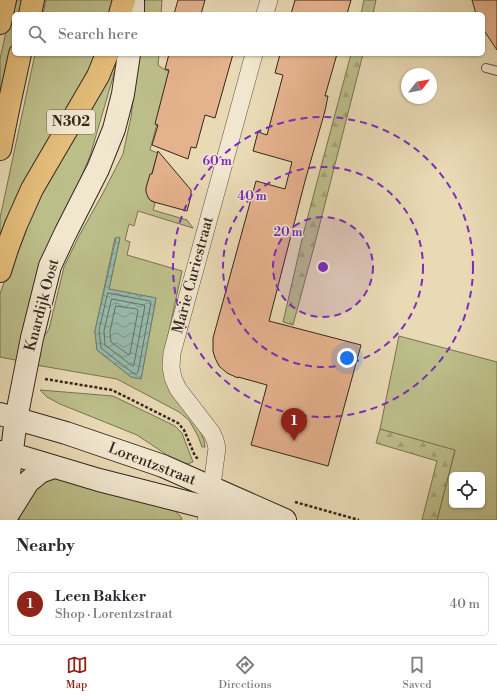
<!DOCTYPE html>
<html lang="en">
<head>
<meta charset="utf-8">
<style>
	:root { --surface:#fff; --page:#f7f7f7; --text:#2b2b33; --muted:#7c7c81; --line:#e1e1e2; --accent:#8f2418 }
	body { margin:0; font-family:"Libre Bodoni",serif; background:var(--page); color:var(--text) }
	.controls { position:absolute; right:12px; bottom:12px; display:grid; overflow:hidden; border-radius:6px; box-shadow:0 1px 3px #0004 }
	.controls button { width:36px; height:36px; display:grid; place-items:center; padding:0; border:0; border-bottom:1px solid var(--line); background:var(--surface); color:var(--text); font:20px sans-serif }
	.compass { position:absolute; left:401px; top:68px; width:36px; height:36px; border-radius:50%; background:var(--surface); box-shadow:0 1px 3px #0004; rotate:59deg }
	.you { position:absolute; left:347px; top:358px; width:14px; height:14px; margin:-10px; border:3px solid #fff; border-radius:50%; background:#1a73e8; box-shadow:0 0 0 6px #1a73e833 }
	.badge { display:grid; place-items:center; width:26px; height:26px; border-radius:50%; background:var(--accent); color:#fff; font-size:13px; font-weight:700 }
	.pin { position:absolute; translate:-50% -33px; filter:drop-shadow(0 1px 2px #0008) }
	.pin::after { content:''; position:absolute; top:21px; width:14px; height:12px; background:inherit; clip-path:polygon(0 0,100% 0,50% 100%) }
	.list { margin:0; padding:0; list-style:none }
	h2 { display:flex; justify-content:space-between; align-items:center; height:52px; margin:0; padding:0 16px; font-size:17px }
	h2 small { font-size:13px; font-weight:400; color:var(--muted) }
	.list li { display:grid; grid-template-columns:26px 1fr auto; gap:12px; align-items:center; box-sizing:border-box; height:64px; margin:0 8px 8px; padding:0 8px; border:1px solid var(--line); border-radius:6px }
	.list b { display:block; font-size:15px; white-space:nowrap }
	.list p { margin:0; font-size:13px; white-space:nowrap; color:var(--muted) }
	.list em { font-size:13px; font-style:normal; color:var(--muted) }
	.icon { flex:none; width:22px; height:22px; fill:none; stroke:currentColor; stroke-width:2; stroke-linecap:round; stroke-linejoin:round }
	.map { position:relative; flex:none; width:497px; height:520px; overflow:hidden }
	.search { position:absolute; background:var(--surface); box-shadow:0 1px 3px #0004; left:12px; right:12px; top:12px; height:44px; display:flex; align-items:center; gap:10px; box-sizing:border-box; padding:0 14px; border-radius:6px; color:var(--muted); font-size:15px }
	.sheet { height:124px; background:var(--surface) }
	nav { display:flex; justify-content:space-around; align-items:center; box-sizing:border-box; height:56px; border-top:1px solid var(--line); background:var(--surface); font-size:11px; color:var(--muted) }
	nav a { display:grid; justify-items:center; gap:2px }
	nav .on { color:var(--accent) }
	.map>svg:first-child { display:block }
</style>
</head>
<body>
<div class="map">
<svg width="497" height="520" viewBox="0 0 497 520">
	<defs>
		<pattern id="forest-firs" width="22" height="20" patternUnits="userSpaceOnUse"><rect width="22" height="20" fill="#bcbe8a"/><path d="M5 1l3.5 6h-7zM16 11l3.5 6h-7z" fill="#a2a377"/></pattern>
		<pattern id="water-waves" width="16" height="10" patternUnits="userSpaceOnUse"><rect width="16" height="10" fill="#97bbad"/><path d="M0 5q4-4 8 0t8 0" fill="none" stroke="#7c988c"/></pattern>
	</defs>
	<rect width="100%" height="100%" fill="#e9dab5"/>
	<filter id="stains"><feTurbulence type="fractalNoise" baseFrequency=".005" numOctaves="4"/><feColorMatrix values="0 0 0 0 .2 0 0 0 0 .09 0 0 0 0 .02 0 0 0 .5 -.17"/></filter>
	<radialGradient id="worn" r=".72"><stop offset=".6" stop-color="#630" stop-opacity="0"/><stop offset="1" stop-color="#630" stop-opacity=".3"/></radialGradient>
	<path fill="#bcbe8a" stroke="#787254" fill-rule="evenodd" d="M13 0H23L20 14H14V40L0 102V59Z
		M46 0H116L113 14H43Z
		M145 0H162L161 14H143Z
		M35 54H102L0 254V218Z
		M117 54 116 67 90 156 58 233 20 361 0 357V294L28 214Z
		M139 54H159L158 65 165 70 171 72 150 150 158 153 147 189 150 200 155 203 153 210 187 220 193 228 138 211 134 226 129 224 125 240 130 242 127 255 182 271 164 354 201 433 204 440 205 447H202L198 436 189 420 179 412 117 379 36 365 37 347 49 329 64 267 79 236 103 193 123 154 131 117ZM115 238H120L109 289 156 298 141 379 131 377 97 350 95 331Z
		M399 336 497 362V520H437L455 451 380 429ZM452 475H482V505H452Z
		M40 390 113 396 175 426 182 433 193 462 187 464 176 461 137 435 60 404 47 397Z
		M53 477 170 505 181 517 182 520H19L22 503 28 491Z"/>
	<path fill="url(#forest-firs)" stroke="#787254" d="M364 0H376L373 14H361Z
		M351 54H363L314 247 293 325 283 322 304 231Z
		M380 429 455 450 437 520H422L437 461 376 443Z"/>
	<path fill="url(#water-waves)" stroke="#707f73" d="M120 237 109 289 156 298 141 379 131 377 97 350 95 331 116 238Z"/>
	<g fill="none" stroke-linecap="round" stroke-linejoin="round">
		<path stroke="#667065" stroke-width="1" d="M108 293 150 301 151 302 138 372 136 374 133 373 101 348 99 331Z
			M112 299 144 305 145 306 134 364 133 366 131 365 105 345 104 331Z
			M116 306 137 309 138 311 130 353 129 355 111 342 110 332Z"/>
	</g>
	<path fill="#e5b28e" stroke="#35261d" d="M178 0H205L201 14H174Z
		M295 0H351L347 14H291Z
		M472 0H497V50L483 29V14H476Z
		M169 54H233L215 118 205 115 196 148 191 147 188 159 152 145 158 125 155 124 169 70 165 69Z
		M280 54H337L325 96H328L325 111 305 181 269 321 361 345 328 466 251 445 267 385 238 377V378L227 373 219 366 215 358 213 351V338L256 181 285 189 292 162 253 151 258 132 267 135 283 75 275 73Z
		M158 151 191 190V196L187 211 154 202 150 200 148 197 146 192V188L150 174H152Z"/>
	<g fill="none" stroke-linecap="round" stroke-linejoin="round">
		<defs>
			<path id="lane" d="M486 68 497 71"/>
			<path id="street" d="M265 14 269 0
				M206 520 209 508 217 448 215 440 212 433 178 389 173 378 171 367 172 353 254 54"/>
			<path id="secondary" d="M133 14V0
				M0 414 66 433 163 466 285 520
				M0 452 12 454 99 480 209 508 259 519
				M8 514 28 482 40 472 54 467
				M3 520 16 419 32 338 50 266 65 234 98 169 114 129 123 94 129 54"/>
			<path id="primary" d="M30 14 33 0
				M120 14 124 0
				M0 23 5 0
				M0 149 10 100 20 54
				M0 271 7 249 16 225 32 189 98 76 107 54"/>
		</defs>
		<use href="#lane" stroke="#625343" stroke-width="10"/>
		<use href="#street" stroke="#625343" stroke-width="18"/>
		<use href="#secondary" stroke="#35261d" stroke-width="24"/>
		<use href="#primary" stroke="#35261d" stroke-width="24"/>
		<path stroke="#35261d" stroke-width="2.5" stroke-dasharray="3 2" stroke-linecap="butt" d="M45 379 112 390 178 423 184 430 195 456 199 460
			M295 502 359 520"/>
		<use href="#lane" stroke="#f1e7cf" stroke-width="8"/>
		<use href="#street" stroke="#f1e7cf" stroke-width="17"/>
		<use href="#secondary" stroke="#f1e7cf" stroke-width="22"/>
		<use href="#primary" stroke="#e4bd7a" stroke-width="22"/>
	</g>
	<circle cx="323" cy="267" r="50" fill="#7b2cbf" fill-opacity=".12"/>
	<g fill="none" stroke="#7b2cbf" stroke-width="2" stroke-dasharray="7 5">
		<circle cx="323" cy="267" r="50"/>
		<circle cx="323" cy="267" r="100"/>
		<circle cx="323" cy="267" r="150"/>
	</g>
	<g text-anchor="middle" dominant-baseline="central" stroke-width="3" stroke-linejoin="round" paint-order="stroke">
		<rect fill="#f1e7cf" stroke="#6d6052" stroke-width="1" x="47" y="110" width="48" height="24" rx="3"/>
		<g font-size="14" font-weight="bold" fill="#35261d">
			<text x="71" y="122">N302</text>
		</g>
		<g font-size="15" fill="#35261d" stroke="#f1e7cf">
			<text transform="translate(193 275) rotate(-75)">Marie Curiestraat</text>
			<text transform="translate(42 305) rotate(-75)">Knardijk Oost</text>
			<text transform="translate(152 464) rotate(21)">Lorentzstraat</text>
		</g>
	</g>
	<circle cx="323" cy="267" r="6" fill="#7b2cbf" stroke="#f1e7cf" stroke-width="2"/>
	<g font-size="12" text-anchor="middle" font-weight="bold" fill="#7b2cbf" stroke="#f1e7cf" stroke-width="3" stroke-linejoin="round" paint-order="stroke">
		<text x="217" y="165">60 m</text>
		<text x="252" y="200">40 m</text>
		<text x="288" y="236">20 m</text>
	</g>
	<rect width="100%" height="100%" filter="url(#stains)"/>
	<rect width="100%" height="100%" fill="url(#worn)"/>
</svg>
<div class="controls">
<button><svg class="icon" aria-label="locate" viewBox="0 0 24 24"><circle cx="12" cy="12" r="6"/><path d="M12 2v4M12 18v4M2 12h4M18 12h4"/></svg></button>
</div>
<svg class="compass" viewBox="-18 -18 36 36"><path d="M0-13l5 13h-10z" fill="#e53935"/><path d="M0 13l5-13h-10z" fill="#7c7c81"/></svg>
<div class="you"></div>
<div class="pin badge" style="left:294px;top:441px">1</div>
<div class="search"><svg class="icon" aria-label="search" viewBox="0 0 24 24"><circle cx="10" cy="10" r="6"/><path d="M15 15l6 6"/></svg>Search here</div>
</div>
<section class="sheet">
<h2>Nearby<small></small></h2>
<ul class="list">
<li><span class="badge">1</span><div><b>Leen Bakker</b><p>Shop · Lorentzstraat</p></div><em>40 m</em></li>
</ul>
</section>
<nav>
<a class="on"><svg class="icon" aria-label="map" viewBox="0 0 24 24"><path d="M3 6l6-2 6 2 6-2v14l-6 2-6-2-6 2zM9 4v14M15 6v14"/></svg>Map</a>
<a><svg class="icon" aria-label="directions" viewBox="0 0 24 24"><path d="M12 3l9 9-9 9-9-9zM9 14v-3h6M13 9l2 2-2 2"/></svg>Directions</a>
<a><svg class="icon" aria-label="saved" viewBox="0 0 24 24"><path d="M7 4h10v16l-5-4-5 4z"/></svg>Saved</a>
</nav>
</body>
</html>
